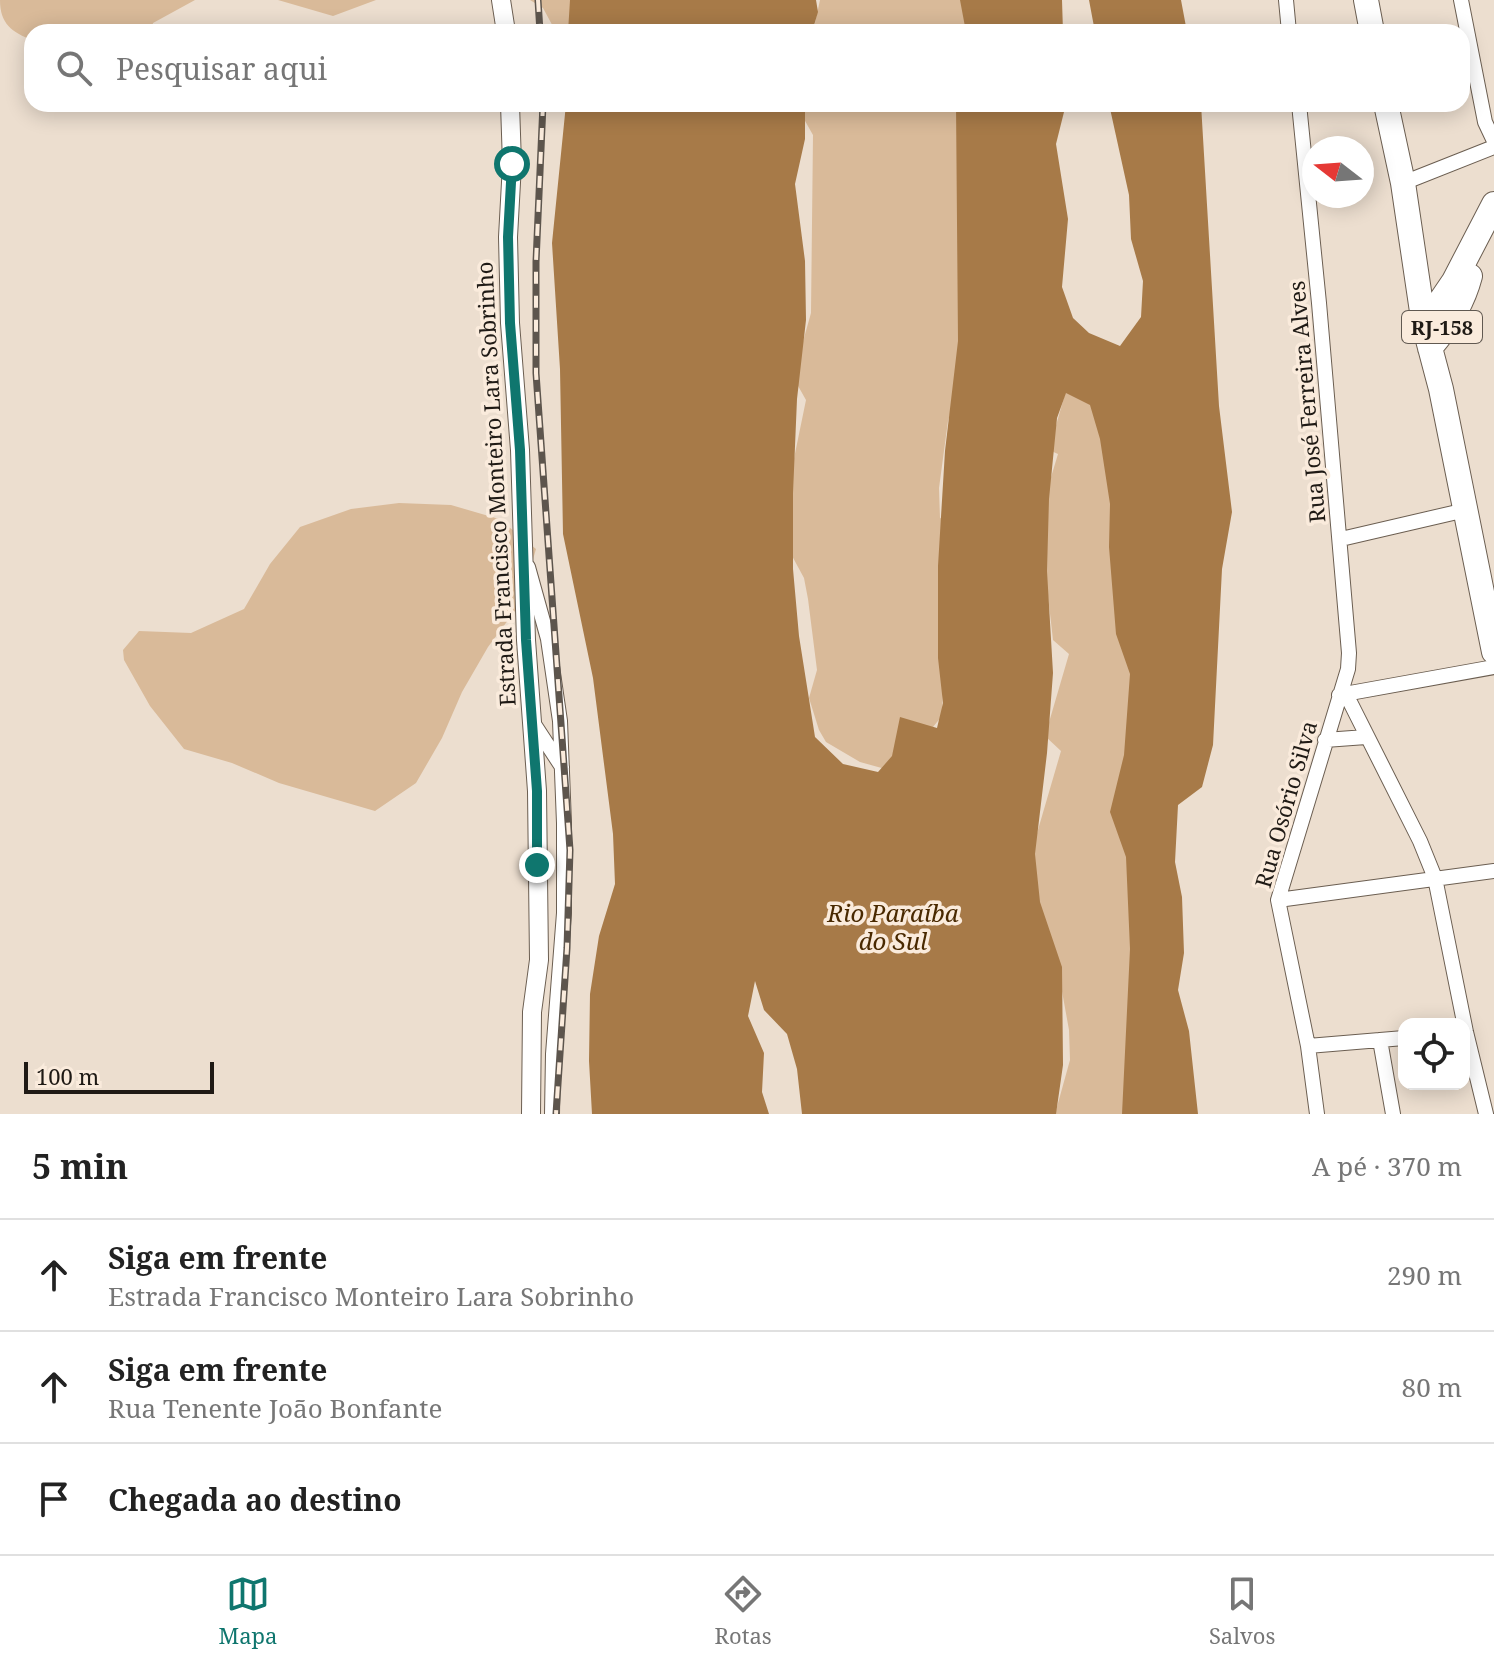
<!DOCTYPE html>
<html lang="pt">
<head>
<meta charset="utf-8">
<style>
	:root { --surface:#fff; --page:#f6f6f6; --text:#222; --muted:#767676; --line:#e0e0e0; --accent:#0f766e }
	body { margin:0; font-family:"Noto Serif",serif; background:var(--page); color:var(--text) }
	.controls { position:absolute; right:24px; bottom:24px; display:grid; overflow:hidden; border-radius:16px; box-shadow:0 4px 20px #0003 }
	.controls button { width:72px; height:72px; display:grid; place-items:center; padding:0; border:0; border-bottom:2px solid var(--line); background:var(--surface); color:var(--text); font:40px sans-serif }
	.compass { position:absolute; left:1302px; top:136px; width:72px; height:72px; border-radius:50%; background:var(--surface); box-shadow:0 4px 20px #0003; rotate:287deg }
	.scale { position:absolute; left:24px; bottom:20px; width:190px; box-sizing:border-box; padding-left:8px; border:4px solid #1f1a15; border-top:0; font-size:22px; line-height:28px; white-space:nowrap; color:#1f1a15; -webkit-text-stroke:6px #faebdc; paint-order:stroke }
	.stop { position:absolute; width:24px; height:24px; margin:-18px; border:6px solid #0f766e; border-radius:50%; background:#fff }
	.stop.end { background:#0f766e; border-color:#fff; box-shadow:0 2px 8px #0008 }
	.list { margin:0; padding:0; list-style:none }
	h2 { display:flex; justify-content:space-between; align-items:center; height:104px; margin:0; padding:0 32px; font-size:34px }
	h2 small { font-size:26px; font-weight:400; color:var(--muted) }
	.list li { display:grid; grid-template-columns:52px 1fr auto; gap:24px; align-items:center; box-sizing:border-box; height:112px; padding:0 32px; border-top:2px solid var(--line) }
	.list b { display:block; font-size:30px; white-space:nowrap }
	.list p { margin:0; font-size:26px; white-space:nowrap; color:var(--muted) }
	.list em { font-size:26px; font-style:normal; color:var(--muted) }
	.icon { flex:none; width:44px; height:44px; fill:none; stroke:currentColor; stroke-width:2; stroke-linecap:round; stroke-linejoin:round }
	.map { position:relative; flex:none; width:1494px; height:1114px; overflow:hidden }
	.search { position:absolute; background:var(--surface); box-shadow:0 4px 20px #0003; left:24px; right:24px; top:24px; height:88px; display:flex; align-items:center; gap:20px; box-sizing:border-box; padding:0 28px; border-radius:24px; color:var(--muted); font-size:30px }
	.sheet { height:440px; background:var(--surface) }
	nav { display:flex; justify-content:space-around; align-items:center; box-sizing:border-box; height:112px; border-top:2px solid var(--line); background:var(--surface); font-size:22px; color:var(--muted) }
	nav a { display:grid; justify-items:center; gap:4px }
	nav .on { color:var(--accent) }
	.map>svg:first-child { display:block }
</style>
</head>
<body>
<div class="map">
<svg width="1494" height="1114" viewBox="0 0 1494 1114">
	<rect width="100%" height="100%" fill="#ecdecf"/>
	<path fill="#d9ba99" d="M0 0H195L153 23 151 32H32V40C12 32 0 24 0 0Z
		M278 0H376L333 16Z
		M530 0H587L582 32H556L543 8Z
		M820 0H974V32H813Z
		M801 104H965L979 213 958 286 959 316 969 348 948 421 939 488 940 518 949 521 942 716 896 772 860 762 826 742 819 730 809 698 817 670 808 599 804 578 791 554 783 512 806 400 793 377 811 313 813 135 800 112Z
		M1067 387 1104 397 1132 642 1138 1114H1055L1070 1060 1069 1030 1054 947 1021 888 1061 751 1045 736 1069 654 1053 640 1039 517 1058 454 1049 450Z
		M399 503 451 505 499 519 536 549 520 604 488 647 462 692 442 738 416 783 375 811 279 783 232 763 184 749 150 706 124 660 123 650 139 631 191 633 244 609 270 564 300 527 351 509Z"/>
	<path fill="#a77a48" d="M570 0H816L818 12 812 32H568Z
		M960 0H1062L1063 32H966Z
		M1089 0H1181L1187 32H1095Z
		M566 104H805V139L795 184 805 261 806 320 797 399 793 493V569L799 636 815 737 843 764 878 772 892 756 900 717 937 728 943 703 938 658V566L945 451 958 341 956 104H1066L1056 144 1068 219 1062 287 1073 318 1089 333 1120 346 1141 317 1143 281 1131 239 1129 195 1109 104H1201L1219 406 1232 512 1222 569 1213 745 1202 787 1178 805 1175 862 1182 897 1184 953 1178 990 1189 1031 1198 1114H1122L1130 949 1126 857 1110 812 1124 755 1130 674 1116 634 1109 547 1110 504 1100 439 1090 405 1066 393 1057 418 1049 499 1047 571 1053 673 1047 753 1035 854 1040 902 1062 967 1063 1065 1056 1114H802L797 1069 787 1034 764 1010 755 981 748 1016 764 1053 762 1092 769 1114H592L589 1061 590 994 599 936 615 884 613 834 593 678 563 534 560 369 552 243Z"/>
	<g fill="none" stroke-linecap="round" stroke-linejoin="round">
		<defs>
			<path id="minor" d="M1286 0 1289 32
				M1461 0 1485 122 1494 141
				M1299 104 1319 303 1349 653 1348 669 1278 900 1308 1046 1317 1114
				M1403 183 1494 147
				M1341 539 1466 510
				M528 567 548 639 560 721 564 823V913L553 1054 552 1114
				M1346 694 1420 841 1435 878 1466 1032 1486 1114
				M1339 695 1494 667
				M532 721 562 767
				M1325 740 1366 737
				M1278 900 1494 871
				M1380 1040 1393 1114
				M1308 1046 1404 1038"/>
			<path id="tertiary" d="M501 0 506 32
				M510 104 512 164 508 237 510 323 520 450 526 640 537 791 539 960 532 1012 531 1114"/>
			<path id="primary" d="M1366 0 1372 32
				M1386 104 1403 183 1424 325 1441 389 1494 652
				M1424 325 1454 281 1494 204
				M1430 348C1448 327 1463 303 1470 276"/>
		</defs>
		<use href="#minor" stroke="#6b5e51" stroke-width="16"/>
		<use href="#tertiary" stroke="#6b5e51" stroke-width="20"/>
		<use href="#primary" stroke="#6b5e51" stroke-width="26"/>
		<use href="#minor" stroke="#fff" stroke-width="14"/>
		<use href="#tertiary" stroke="#fff" stroke-width="18"/>
		<use href="#primary" stroke="#fff" stroke-width="24"/>
		<defs>
			<path id="rail" d="M538 0 540 32
				M543 104 536 262V373L570 850 567 948 556 1114"/>
		</defs>
		<use href="#rail" stroke="#5d554d" stroke-width="7"/>
		<use href="#rail" stroke="#faebdc" stroke-width="4" stroke-dasharray="12" stroke-linecap="butt"/>
	</g>
	<g fill="none" stroke-linecap="round" stroke-linejoin="round">
		<path stroke="#0f766e" stroke-width="10" d="M512 164 508 237 510 323 520 450 526 640 537 791V865"/>
	</g>
	<g text-anchor="middle" dominant-baseline="central" stroke-width="7" stroke-linejoin="round" paint-order="stroke">
		<rect fill="#faebdc" stroke="#615951" stroke-width="2" x="1402" y="311" width="80" height="32" rx="6"/>
		<g font-size="20" font-weight="bold" fill="#1f1a15">
			<text x="1442" y="327">RJ-158</text>
		</g>
		<g font-size="22" fill="#1f1a15" stroke="#faebdc">
			<text transform="translate(1306 402) rotate(-95)">Rua José Ferreira Alves</text>
			<text transform="translate(495 484) rotate(-93)">Estrada Francisco Monteiro Lara Sobrinho</text>
			<text transform="translate(1285 804) rotate(-74)">Rua Osório Silva</text>
		</g>
		<g font-size="24" font-style="italic" fill="#492900" stroke="#faebdc">
			<text x="893" y="912">Rio Paraíba<tspan x="893" dy="28">do Sul</tspan></text>
		</g>
	</g>
</svg>
<div class="controls">
<button><svg class="icon" aria-label="locate" viewBox="0 0 24 24"><circle cx="12" cy="12" r="6"/><path d="M12 2v4M12 18v4M2 12h4M18 12h4"/></svg></button>
</div>
<svg class="compass" viewBox="-18 -18 36 36"><path d="M0-13l5 13h-10z" fill="#e53935"/><path d="M0 13l5-13h-10z" fill="#767676"/></svg>
<div class="scale">100 m</div>
<div class="stop" style="left:512px;top:164px"></div>
<div class="stop end" style="left:537px;top:865px"></div>
<div class="search"><svg class="icon" aria-label="search" viewBox="0 0 24 24"><circle cx="10" cy="10" r="6"/><path d="M15 15l6 6"/></svg>Pesquisar aqui</div>
</div>
<section class="sheet">
<h2>5 min<small>A pé · 370 m</small></h2>
<ul class="list">
<li><svg class="icon" aria-label="ahead" viewBox="0 0 24 24"><path d="M12 20V5M6 11l6-6 6 6"/></svg><div><b>Siga em frente</b><p>Estrada Francisco Monteiro Lara Sobrinho</p></div><em>290 m</em></li>
<li><svg class="icon" aria-label="ahead" viewBox="0 0 24 24"><path d="M12 20V5M6 11l6-6 6 6"/></svg><div><b>Siga em frente</b><p>Rua Tenente João Bonfante</p></div><em>80 m</em></li>
<li><svg class="icon" aria-label="arrive" viewBox="0 0 24 24"><path d="M6 21V4h12l-3 4 3 4H6"/></svg><div><b>Chegada ao destino</b></div></li>
</ul>
</section>
<nav>
<a class="on"><svg class="icon" aria-label="map" viewBox="0 0 24 24"><path d="M3 6l6-2 6 2 6-2v14l-6 2-6-2-6 2zM9 4v14M15 6v14"/></svg>Mapa</a>
<a><svg class="icon" aria-label="directions" viewBox="0 0 24 24"><path d="M12 3l9 9-9 9-9-9zM9 14v-3h6M13 9l2 2-2 2"/></svg>Rotas</a>
<a><svg class="icon" aria-label="saved" viewBox="0 0 24 24"><path d="M7 4h10v16l-5-4-5 4z"/></svg>Salvos</a>
</nav>
</body>
</html>
